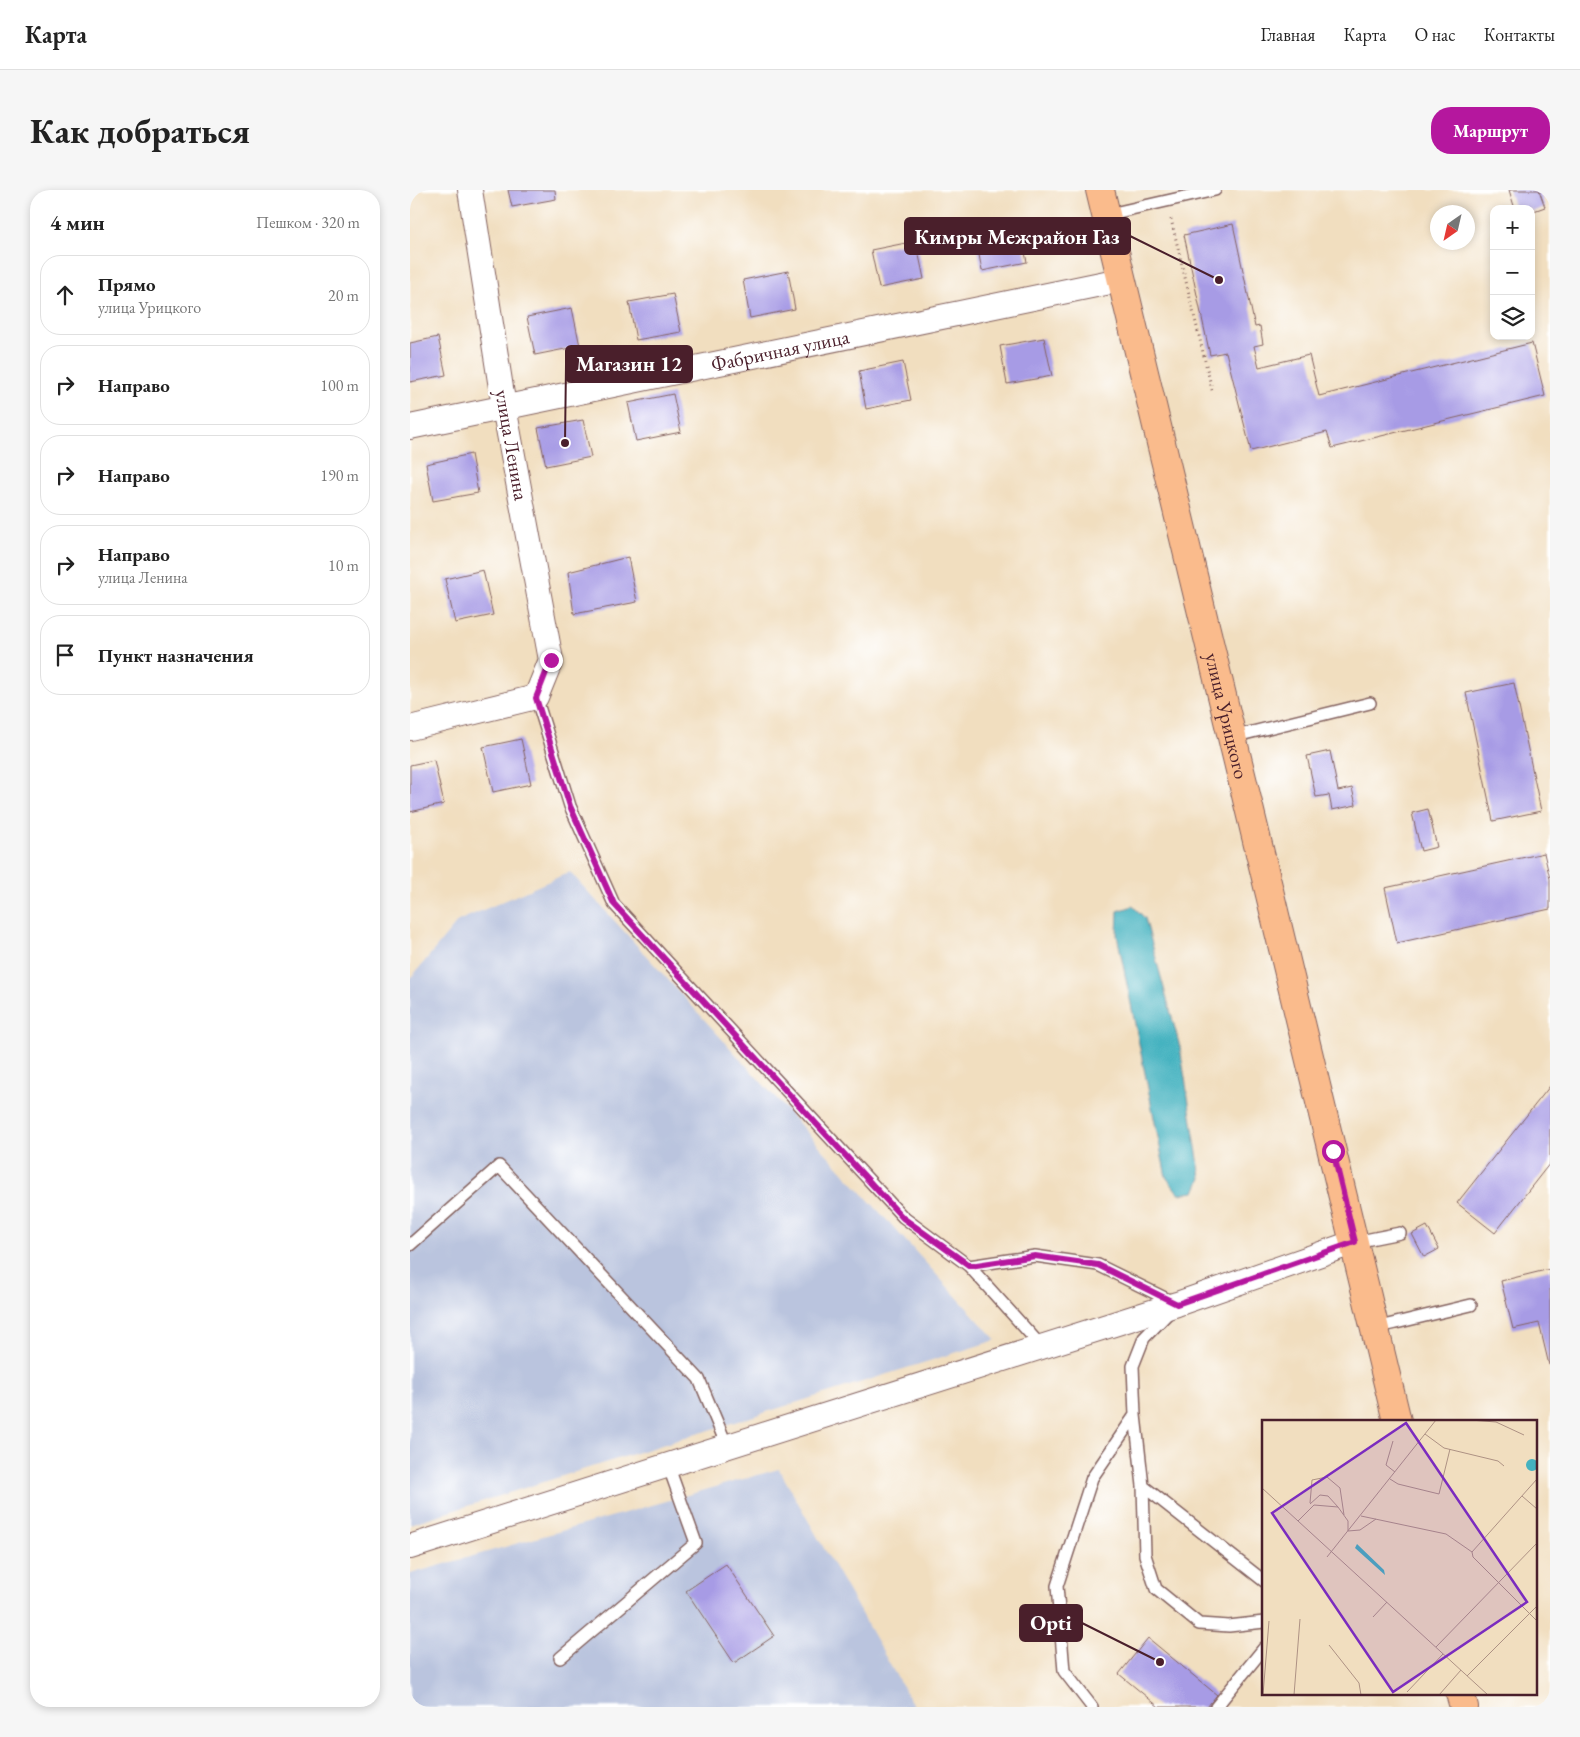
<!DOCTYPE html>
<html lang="ru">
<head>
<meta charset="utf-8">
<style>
	:root { --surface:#fff; --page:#f6f6f6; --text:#222; --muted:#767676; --line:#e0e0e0; --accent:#b5179e }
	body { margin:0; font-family:"EB Garamond",serif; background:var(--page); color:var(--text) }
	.controls { position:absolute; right:15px; top:15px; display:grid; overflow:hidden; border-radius:10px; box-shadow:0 2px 8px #0003 }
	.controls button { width:45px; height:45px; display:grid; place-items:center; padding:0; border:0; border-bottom:1px solid var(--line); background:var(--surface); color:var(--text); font:25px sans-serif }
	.compass { position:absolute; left:1020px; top:15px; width:45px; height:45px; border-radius:50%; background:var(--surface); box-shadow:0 2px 8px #0003; rotate:214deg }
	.stop { position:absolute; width:15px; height:15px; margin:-11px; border:4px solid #b5179e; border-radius:50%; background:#fff }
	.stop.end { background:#b5179e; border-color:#fff; box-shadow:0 1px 5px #0008 }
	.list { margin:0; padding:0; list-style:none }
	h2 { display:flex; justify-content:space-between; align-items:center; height:65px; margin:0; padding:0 20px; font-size:21px }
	h2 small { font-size:16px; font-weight:400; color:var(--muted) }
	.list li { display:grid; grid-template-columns:32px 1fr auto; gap:15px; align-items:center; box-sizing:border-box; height:80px; margin:0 10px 10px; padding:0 10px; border:1px solid var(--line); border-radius:20px }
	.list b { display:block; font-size:19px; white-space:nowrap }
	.list p { margin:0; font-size:16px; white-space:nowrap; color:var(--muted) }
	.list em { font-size:16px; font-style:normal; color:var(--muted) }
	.icon { flex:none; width:28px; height:28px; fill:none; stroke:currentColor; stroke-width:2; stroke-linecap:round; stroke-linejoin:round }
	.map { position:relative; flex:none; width:1140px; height:1517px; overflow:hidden; border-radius:20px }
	header { display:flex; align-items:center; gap:30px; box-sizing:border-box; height:70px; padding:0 25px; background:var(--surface); border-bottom:1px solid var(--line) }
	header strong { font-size:24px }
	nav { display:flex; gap:28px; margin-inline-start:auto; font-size:18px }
	.intro { display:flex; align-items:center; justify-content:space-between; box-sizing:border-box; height:120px; padding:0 30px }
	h1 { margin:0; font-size:35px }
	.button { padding:12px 22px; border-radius:20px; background:var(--accent); color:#fff; font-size:18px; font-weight:700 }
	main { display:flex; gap:30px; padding:0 30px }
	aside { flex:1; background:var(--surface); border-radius:20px; box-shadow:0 2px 8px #0003 }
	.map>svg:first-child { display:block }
</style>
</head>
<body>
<header>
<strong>Карта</strong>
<nav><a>Главная</a><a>Карта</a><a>О нас</a><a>Контакты</a></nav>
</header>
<div class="intro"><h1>Как добраться</h1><a class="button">Маршрут</a></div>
<main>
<aside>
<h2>4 мин<small>Пешком · 320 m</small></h2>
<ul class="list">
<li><svg class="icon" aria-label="ahead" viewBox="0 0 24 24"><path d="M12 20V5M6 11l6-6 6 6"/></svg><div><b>Прямо</b><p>улица Урицкого</p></div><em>20 m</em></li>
<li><svg class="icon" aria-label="right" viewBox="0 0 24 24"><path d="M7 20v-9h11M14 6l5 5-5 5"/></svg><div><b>Направо</b></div><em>100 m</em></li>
<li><svg class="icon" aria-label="right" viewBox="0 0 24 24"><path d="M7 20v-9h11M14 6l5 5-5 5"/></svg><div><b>Направо</b></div><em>190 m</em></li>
<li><svg class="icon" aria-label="right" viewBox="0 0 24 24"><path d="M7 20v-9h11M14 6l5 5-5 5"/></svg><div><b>Направо</b><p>улица Ленина</p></div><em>10 m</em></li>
<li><svg class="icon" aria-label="arrive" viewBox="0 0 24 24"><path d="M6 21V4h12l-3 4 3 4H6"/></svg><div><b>Пункт назначения</b></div></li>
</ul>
</aside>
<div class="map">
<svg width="1140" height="1517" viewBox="0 0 1140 1517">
	<rect width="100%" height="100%" fill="#fff"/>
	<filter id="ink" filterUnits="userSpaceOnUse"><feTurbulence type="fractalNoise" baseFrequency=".02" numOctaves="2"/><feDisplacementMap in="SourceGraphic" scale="10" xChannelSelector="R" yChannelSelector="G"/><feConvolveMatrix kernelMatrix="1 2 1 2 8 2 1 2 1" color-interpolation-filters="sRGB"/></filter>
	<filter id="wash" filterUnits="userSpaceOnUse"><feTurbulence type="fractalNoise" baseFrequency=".0096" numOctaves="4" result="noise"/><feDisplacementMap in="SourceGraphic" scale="20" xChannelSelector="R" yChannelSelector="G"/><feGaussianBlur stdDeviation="1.12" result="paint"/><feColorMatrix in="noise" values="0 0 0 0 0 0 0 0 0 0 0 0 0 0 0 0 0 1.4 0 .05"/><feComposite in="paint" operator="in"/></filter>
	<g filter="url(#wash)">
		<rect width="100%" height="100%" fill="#f1debf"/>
		<path fill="#bac4de" d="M160 682 586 1150 0 1334V789L48 731Z
			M369 1279 504 1517H0V1384Z"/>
		<path fill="#44b2c0" stroke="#476876" d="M723 716 735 728 770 857 791 988 785 1002 769 1004 756 987 707 745 708 721Z"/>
		<g id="blocks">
			<path fill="#a79be5" d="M98 0H145L146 9 102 17Z
				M1099 0H1129L1135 17 1121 22V19H1105Z
				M609 34 617 72 572 81 565 43Z
				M823 34 845 137 850 136 853 154 844 156 849 177 899 165 909 206 1122 153 1135 206 922 258 917 242 841 261 816 162 800 165 774 45Z
				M506 51 514 89 469 98 461 60Z
				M378 81 385 119 340 128 333 90Z
				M263 104 271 142 226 150 219 112Z
				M162 118 170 156 125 165 117 127Z
				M28 147 36 185 0 192V153Z
				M634 148 642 186 597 194 590 156Z
				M493 172 501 210 456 219 449 181Z
				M263 204 271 242 226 251 218 213Z
				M173 230 181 267 136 276 128 238Z
				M61 264 68 303 23 311 16 274Z
				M218 367 227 412 164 424 158 382Z
				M73 380 83 425 45 433 35 389Z
				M1104 493 1131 621 1083 631 1056 503Z
				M111 549 121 594 83 602 73 557Z
				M920 561 928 601 942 598 946 615 922 620 919 605 906 607 897 566Z
				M24 570 34 614 0 622V575Z
				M1018 619 1027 657 1011 661 1002 623Z
				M1134 663 1140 689V719L987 753 975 698Z
				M1140 896V973L1085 1043 1047 1013Z
				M1017 1036 1029 1059 1014 1067 1002 1044Z
				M1140 1079V1175H1139L1129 1133 1103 1139 1091 1091Z
				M316 1374 364 1446 324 1473 276 1401Z
				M738 1448 807 1505 797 1517H749L709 1484Z"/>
		</g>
	</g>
	<g filter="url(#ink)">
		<use href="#blocks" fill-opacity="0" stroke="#84625f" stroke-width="1"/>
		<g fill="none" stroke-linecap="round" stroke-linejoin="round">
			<defs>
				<path id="lane" d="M695 25 805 0
					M126 507 160 616 204 714 493 1027 559 1076 632 1157
					M822 547 960 513
					M945 1052 990 1043
					M0 1055 89 976 289 1189 317 1256
					M559 1076 625 1066 688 1075 767 1114 734 1148 723 1176 725 1225 733 1296 854 1391
					M965 1138 1061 1115
					M733 1296 735 1365 746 1399 789 1434 819 1436 854 1432
					M150 1468 286 1353 258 1275
					M682 1517 654 1481 647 1396 682 1288 725 1225
					M806 1517 854 1458"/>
				<g id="street">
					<path id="s1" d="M0 237 710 90"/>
					<path d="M0 538 126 507 141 470 94 217 60 0"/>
					<path d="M0 1357 767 1114 945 1052"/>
				</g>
				<g id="primary">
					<path id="s2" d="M690 0 987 1231"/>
					<path d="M1050 1503 1054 1517"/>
				</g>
			</defs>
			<use href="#lane" stroke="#84625f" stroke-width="14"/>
			<use href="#street" stroke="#84625f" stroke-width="26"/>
			<use href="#primary" stroke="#84625f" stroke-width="30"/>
			<path stroke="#84625f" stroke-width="3" stroke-dasharray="1 4" stroke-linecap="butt" d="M761 29 803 204"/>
			<use href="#lane" stroke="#fff" stroke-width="11"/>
			<use href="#street" stroke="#fff" stroke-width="24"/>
			<use href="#primary" stroke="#fabb8c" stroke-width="28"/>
		</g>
	</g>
	<g fill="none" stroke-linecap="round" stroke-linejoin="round" filter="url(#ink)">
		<path stroke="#b5179e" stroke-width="6" d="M141 470 126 508 160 616 204 714 493 1028 560 1076 625 1066 688 1075 767 1114 945 1052 923 961"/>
	</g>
	<g text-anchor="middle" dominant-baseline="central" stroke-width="4.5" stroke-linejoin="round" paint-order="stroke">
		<g font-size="20" fill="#4a1f2b" stroke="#fff">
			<text stroke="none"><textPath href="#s1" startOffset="378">Фабричная улица</textPath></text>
			<text transform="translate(102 255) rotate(80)">улица Ленина</text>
			<text stroke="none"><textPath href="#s2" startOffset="541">улица Урицкого</textPath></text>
		</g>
	</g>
	<g transform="translate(852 1230)">
		<rect width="275" height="275" fill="#f1debf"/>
		<path d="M264 45a6 6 0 1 1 12 0a6 6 0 1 1-12 0ZM95 124 122 150 123 155 93 128Z" fill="#44b2c0"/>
		<path fill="none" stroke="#ae9284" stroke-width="1" d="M208 0 234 2 262 15M163 14 182 28 236 41 242 46M131 21 124 45 133 52M128 59 136 64 177 74 188 29M0 68 226 275M260 76 275 89M48 83 50 60 65 57 78 68 82 95M48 84 58 75 66 76 76 87M99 96 184 114 210 132M36 101 52 85 76 87 86 101V111L98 110 114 99M210 132 275 59M210 132 211 137 275 201M65 137 174 0M111 197 125 182M67 225 97 263 99 275M174 227 275 123M205 256 275 186M145 272 181 234M1 275 7 201M32 275 38 199M177 275 199 250"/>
		<path fill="#7b2cbf" fill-opacity="0.15" stroke="#7b2cbf" stroke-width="2.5" d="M144 3 265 182 131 272 10 93Z"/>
		<rect width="275" height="275" fill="none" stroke="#4a1f2b" stroke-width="2.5"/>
	</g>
	<path fill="none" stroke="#4a1f2b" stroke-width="2" d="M809 90L720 46M155 253L156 174M750 1472L672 1433"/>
	<g fill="#4a1f2b" stroke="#fff" stroke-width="2">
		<circle cx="809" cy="90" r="5"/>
		<circle cx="155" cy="253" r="5"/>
		<circle cx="750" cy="1472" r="5"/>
	</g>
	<g fill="#4a1f2b" stroke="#4a1f2b" stroke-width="2">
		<rect x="495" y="28" width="225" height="36" rx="5"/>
		<rect x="156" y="156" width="126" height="36" rx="5"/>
		<rect x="610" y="1415" width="62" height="36" rx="5"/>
	</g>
	<g font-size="21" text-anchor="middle" font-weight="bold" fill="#fff">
		<text x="607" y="54">Кимры Межрайон Газ</text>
		<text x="219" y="181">Магазин 12</text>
		<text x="641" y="1440">Opti</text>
	</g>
</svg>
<div class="controls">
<button>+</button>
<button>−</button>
<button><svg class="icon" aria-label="layers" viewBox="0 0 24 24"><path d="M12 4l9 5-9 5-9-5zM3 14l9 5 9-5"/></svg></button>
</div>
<svg class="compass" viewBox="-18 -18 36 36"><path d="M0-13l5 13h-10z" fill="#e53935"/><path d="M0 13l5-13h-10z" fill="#767676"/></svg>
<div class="stop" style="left:923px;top:961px"></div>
<div class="stop end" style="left:141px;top:470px"></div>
</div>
</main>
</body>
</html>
